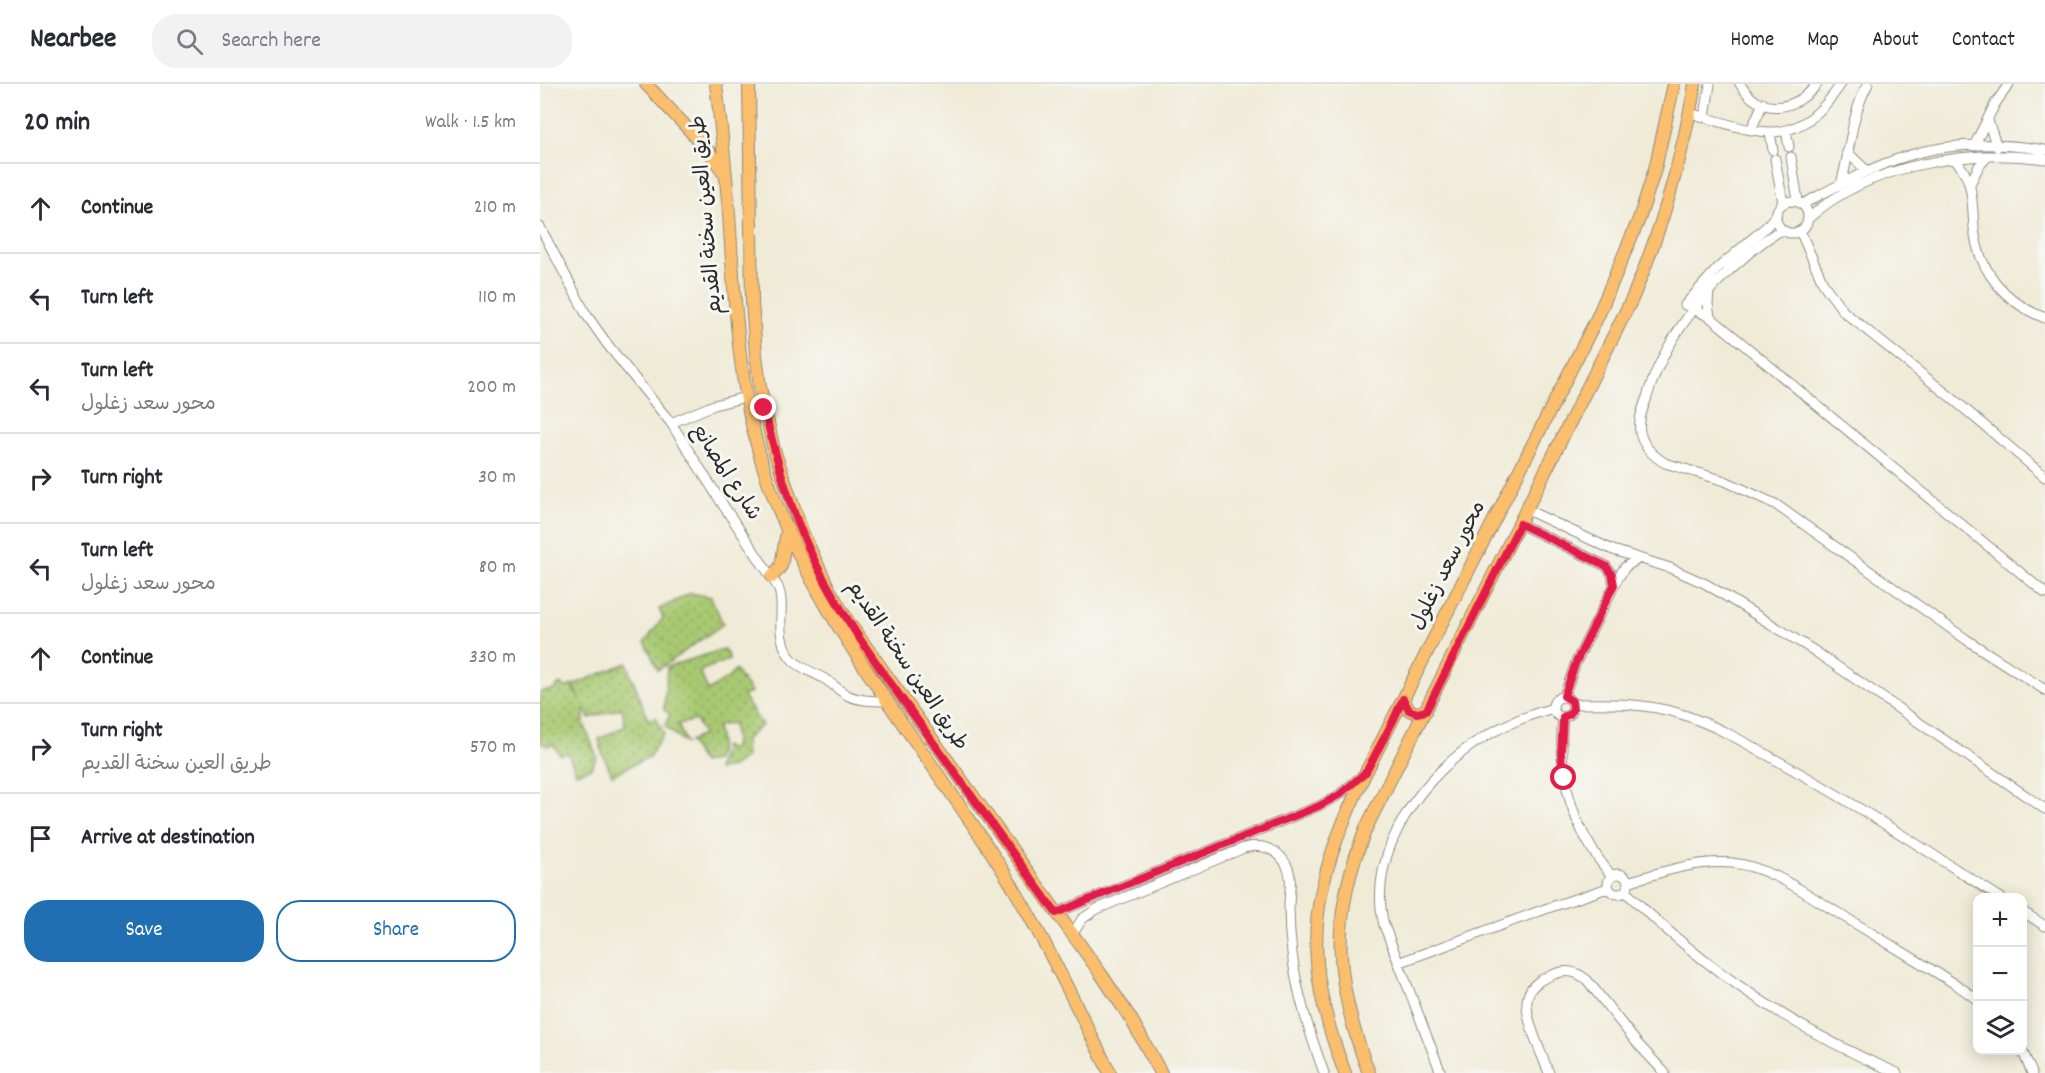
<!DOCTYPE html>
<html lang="en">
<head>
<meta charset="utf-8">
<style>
	:root { --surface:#fff; --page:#f2f2f3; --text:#2b2b33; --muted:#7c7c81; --line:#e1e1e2; --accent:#1f6fb2 }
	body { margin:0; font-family:Dekko,"Playpen Sans Arabic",sans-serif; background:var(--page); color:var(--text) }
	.controls { position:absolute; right:18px; bottom:18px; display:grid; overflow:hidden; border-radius:12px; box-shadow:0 3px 15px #0003 }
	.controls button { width:54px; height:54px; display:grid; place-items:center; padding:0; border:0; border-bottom:2px solid var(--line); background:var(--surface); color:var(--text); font:30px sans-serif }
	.stop { position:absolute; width:18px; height:18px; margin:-14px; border:4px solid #e11d48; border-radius:50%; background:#fff }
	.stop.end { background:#e11d48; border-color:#fff; box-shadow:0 2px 6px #0008 }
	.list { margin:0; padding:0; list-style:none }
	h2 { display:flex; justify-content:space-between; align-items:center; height:78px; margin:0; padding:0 24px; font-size:26px }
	h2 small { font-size:20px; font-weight:400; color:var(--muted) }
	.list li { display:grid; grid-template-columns:39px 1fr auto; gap:18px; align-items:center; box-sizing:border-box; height:90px; padding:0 24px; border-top:2px solid var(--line) }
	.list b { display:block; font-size:22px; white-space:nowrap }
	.list p { margin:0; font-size:20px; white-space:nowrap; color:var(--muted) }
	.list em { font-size:20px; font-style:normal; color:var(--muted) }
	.actions { display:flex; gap:12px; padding:18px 24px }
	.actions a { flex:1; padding:14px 0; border:2px solid var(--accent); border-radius:24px; text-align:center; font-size:21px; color:var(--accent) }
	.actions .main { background:var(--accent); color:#fff }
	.icon { flex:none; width:33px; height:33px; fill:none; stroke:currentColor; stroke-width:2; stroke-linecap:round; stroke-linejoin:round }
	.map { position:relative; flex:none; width:1505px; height:989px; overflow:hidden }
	header { display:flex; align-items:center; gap:36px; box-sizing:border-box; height:84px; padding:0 30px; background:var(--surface); border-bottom:2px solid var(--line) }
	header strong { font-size:28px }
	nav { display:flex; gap:33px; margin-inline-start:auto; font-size:21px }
	.search { width:420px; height:54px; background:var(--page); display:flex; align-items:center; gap:15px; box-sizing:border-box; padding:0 21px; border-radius:24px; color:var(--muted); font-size:22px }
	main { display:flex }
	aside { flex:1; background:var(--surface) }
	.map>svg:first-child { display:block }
</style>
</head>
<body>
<header>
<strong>Nearbee</strong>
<div class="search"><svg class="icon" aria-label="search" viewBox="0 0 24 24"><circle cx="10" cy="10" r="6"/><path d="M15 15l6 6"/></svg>Search here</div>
<nav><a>Home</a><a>Map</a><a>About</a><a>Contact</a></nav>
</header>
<main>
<aside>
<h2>20 min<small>Walk · 1.5 km</small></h2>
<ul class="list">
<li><svg class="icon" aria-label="ahead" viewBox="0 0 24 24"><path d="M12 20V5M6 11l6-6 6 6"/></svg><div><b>Continue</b></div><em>210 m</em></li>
<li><svg class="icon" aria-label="left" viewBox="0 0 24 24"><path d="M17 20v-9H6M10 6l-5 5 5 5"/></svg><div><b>Turn left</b></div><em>110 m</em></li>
<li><svg class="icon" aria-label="left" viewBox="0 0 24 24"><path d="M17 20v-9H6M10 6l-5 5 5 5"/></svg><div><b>Turn left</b><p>محور سعد زغلول</p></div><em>200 m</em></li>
<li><svg class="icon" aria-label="right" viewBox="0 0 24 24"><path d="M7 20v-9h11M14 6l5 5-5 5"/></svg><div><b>Turn right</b></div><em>30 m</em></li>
<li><svg class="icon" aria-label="left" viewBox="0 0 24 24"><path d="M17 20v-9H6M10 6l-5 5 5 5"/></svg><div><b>Turn left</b><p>محور سعد زغلول</p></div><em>80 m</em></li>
<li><svg class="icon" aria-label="ahead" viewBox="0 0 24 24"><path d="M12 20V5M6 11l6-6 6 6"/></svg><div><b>Continue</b></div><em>330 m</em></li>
<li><svg class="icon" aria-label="right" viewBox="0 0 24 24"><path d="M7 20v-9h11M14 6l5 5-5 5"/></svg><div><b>Turn right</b><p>طريق العين سخنة القديم</p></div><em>570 m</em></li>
<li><svg class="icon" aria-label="arrive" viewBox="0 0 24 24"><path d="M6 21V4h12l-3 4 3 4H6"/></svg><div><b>Arrive at destination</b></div></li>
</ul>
<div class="actions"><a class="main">Save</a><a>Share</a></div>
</aside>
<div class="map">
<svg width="1505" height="989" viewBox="0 0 1505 989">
	<defs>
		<pattern id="grass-dots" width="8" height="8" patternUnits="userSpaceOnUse" patternTransform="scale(1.5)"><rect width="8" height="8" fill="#a8c971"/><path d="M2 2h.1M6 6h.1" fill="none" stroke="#89a35d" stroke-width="1.8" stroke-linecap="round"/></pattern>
	</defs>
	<rect width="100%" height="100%" fill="#f6f6f2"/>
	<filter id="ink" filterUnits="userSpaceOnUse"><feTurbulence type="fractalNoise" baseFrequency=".0167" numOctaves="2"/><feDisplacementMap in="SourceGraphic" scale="12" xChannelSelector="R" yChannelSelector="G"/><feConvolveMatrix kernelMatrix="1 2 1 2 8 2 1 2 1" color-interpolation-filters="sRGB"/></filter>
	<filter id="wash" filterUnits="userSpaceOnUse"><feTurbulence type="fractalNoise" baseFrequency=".008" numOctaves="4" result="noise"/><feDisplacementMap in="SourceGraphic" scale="24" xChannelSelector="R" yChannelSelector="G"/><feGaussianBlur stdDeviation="1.35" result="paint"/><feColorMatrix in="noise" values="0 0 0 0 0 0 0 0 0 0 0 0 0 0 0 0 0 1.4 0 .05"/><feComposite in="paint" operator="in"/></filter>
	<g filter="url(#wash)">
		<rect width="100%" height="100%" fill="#f0ebd7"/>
		<path fill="url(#grass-dots)" stroke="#6a7a4e" stroke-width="1.5" d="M151 509 171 513 183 540 118 586 105 558 123 534 119 525Z
			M184 565 190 575 160 587 168 607 189 593 195 586 211 608 203 612 222 641 205 656 206 673 192 683 177 686 184 662 191 666 195 660 193 639 177 642 180 660 176 677 162 679 149 657 163 651 156 636 138 640 146 660 125 642 130 630 124 626 127 583Z
			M87 579 108 636 116 633 124 650 109 673 72 691 62 669 59 655 85 642 82 624 49 634 44 624V640L57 673 51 684 36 689 28 669 20 671 13 660 8 662 0 659V608L13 606 20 600 25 604 31 601 40 616 33 601Z"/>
	</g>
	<g filter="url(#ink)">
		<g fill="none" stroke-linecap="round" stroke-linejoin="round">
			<defs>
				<path id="minor" d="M1200 0C1220 33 1256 27 1277 0
					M1150 29C1218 48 1254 70 1301 0
					M1165 33 1170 0
					M1448 37 1457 63
					M1211 46 1223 19
					M1246 46 1249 63
					M1230 49 1233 66
					M1434 62 1455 20 1469 0
					M1307 68 1327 87
					M1251 73 1258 117
					M1235 75 1243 119
					M1414 75C1434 93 1432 119 1434 144 1438 187 1466 219 1505 234
					M1301 100C1311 65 1310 33 1328 0
					M1430 100 1439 82 1448 72
					M1236 133a16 16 0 1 1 32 0a16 16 0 1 1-32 0Z
					M1263 120C1297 102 1330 83 1367 72 1410 58 1461 59 1505 66
					M1236 131 1226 143 1178 184 1145 221 1170 233 1505 509
					M1269 134C1327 81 1429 64 1505 75
					M0 143 46 230 67 260 131 339 185 424 238 503C245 520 238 537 242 554 247 580 263 583 283 594 292 599 298 606 307 611 319 617 334 617 348 617
					M1243 146C1230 151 1220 160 1209 169 1164 206 1124 256 1107 313 1103 324 1098 336 1100 348 1103 363 1113 372 1125 379L1185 397 1235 420 1427 556 1505 606
					M1260 147 1284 201 1304 228 1413 315 1505 393
					M1169 207 1168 220 1170 233
					M131 339 174 321 206 313
					M987 426 1073 466 1130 484 1166 500 1273 566 1505 725
					M980 440 1066 482 1072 490 1074 501
					M1024 612 1036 578 1078 494 1085 483 1098 475
					M1013 623a10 10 0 1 1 20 0a10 10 0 1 1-20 0Z
					M1033 620C1069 619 1106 619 1141 630 1175 641 1206 659 1236 676 1313 718 1387 767 1461 814
					M1023 633C1017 692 1033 746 1071 791
					M1068 800a10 10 0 1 1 20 0a10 10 0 1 1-20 0Z
					M1088 798C1122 788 1156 776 1192 779 1232 783 1269 812 1303 832 1341 855 1379 878 1417 901L1438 916
					M1085 807C1163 884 1256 946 1357 989
					M1482 827 1505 842
					M516 829 779 722 799 711 824 690
					M532 851 542 835 557 825 704 764C721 759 739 765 747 782 753 794 749 809 749 823 749 838 750 854 752 869 757 911 770 950 784 989
					M858 879 1008 824 1068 804
					M1482 966 1492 989
					M901 989 844 841C825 767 885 687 946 652 967 639 989 631 1013 624
					M1009 989C1002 971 982 929 988 912 991 900 1002 895 1012 891 1026 885 1036 887 1047 896L1097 959 1125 989"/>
				<path id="major" d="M106 0 168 66 184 89
					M176 0C181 43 186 87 189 130 195 221 198 313 229 400 277 536 373 648 451 768 497 838 532 914 570 989
					M209 0 212 218 216 270 220 303 234 366 263 450 289 505 309 539 561 890 591 935 621 989
					M232 493 241 482 247 447
					M863 615 869 626 877 629 886 627
					M805 989C758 867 771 803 826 688L1058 232 1099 135 1115 85 1134 0
					M829 989C794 897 789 834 827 742L1092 215C1122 145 1142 75 1155 0"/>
			</defs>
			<use href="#minor" stroke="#8e8b81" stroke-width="11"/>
			<use href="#major" stroke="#8e8b81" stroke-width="14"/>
			<use href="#minor" stroke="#fff" stroke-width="9"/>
			<use href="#major" stroke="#fabe6d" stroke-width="12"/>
		</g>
	</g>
	<g fill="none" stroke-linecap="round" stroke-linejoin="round" filter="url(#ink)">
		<path stroke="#e11d48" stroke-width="8" d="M224 324C235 371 248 419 268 463 298 529 341 586 383 644 427 706 472 768 516 829L779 722 799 711 826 688 853 637 863 615 869 626 877 629 886 627 980 440 1066 482 1072 490 1074 501 1036 578 1024 612 1032 617 1033 624 1030 630 1023 633 1021 670 1024 694"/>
	</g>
	<g text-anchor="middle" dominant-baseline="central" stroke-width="6" stroke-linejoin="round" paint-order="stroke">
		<g font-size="21" fill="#2b2b2b" stroke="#f6f6f2">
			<text transform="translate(168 131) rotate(-95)">طريق العين سخنة القديم</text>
			<text transform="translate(185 389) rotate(57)">شارع المصانع</text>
			<text transform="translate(909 482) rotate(-63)">محور سعد زغلول</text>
			<text transform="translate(366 582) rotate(56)">طريق العين سخنة القديم</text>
		</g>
	</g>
</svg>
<div class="controls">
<button>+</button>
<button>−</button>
<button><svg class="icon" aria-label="layers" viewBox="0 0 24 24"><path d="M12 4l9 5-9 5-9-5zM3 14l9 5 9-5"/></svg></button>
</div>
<div class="stop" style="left:1024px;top:694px"></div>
<div class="stop end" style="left:224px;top:324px"></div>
</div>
</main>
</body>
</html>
